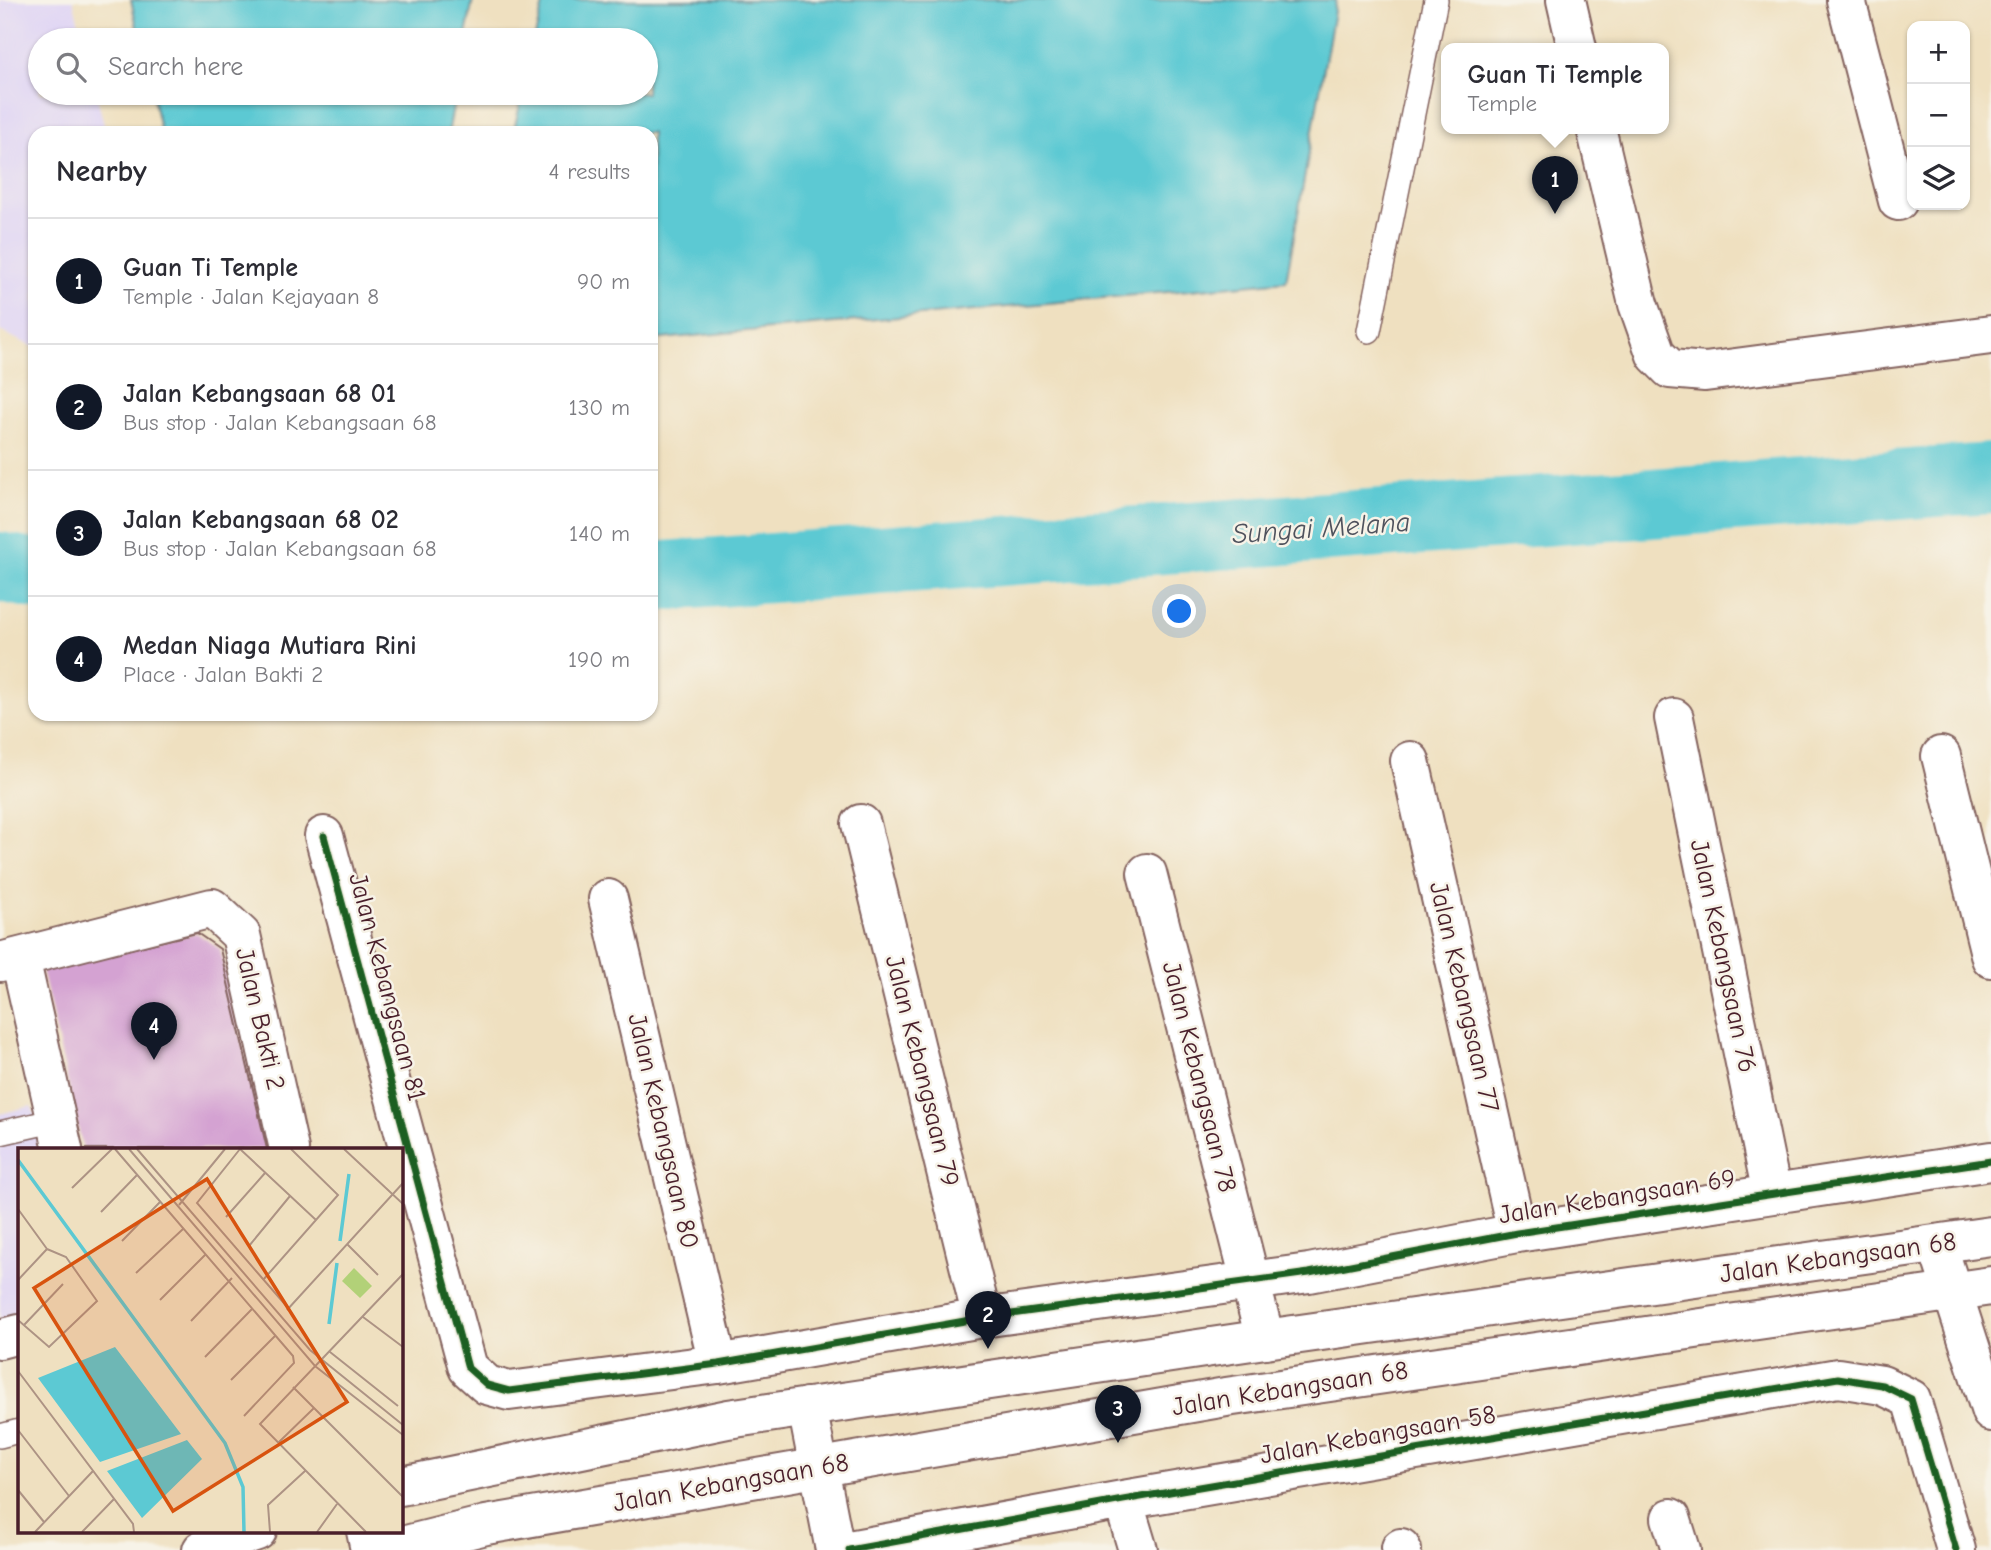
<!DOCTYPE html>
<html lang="en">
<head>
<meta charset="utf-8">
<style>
	:root { --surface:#fff; --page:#f7f7f7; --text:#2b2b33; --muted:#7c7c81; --line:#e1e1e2; --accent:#111827 }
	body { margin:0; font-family:"Comic Neue",sans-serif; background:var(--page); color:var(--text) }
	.controls { position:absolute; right:21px; top:21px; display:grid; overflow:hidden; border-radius:14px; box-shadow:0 2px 5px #0004 }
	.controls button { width:63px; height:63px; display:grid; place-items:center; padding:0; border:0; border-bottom:2px solid var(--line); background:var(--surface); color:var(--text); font:35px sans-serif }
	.you { position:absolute; left:1180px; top:612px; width:24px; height:24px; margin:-18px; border:5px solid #fff; border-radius:50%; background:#1a73e8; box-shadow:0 0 0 10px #1a73e833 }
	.badge { display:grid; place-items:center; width:46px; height:46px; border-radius:50%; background:var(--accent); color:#fff; font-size:23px; font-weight:700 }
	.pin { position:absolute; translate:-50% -58px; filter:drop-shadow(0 2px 4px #0008) }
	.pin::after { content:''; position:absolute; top:37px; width:24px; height:21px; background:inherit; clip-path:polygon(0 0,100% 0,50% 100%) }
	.popup { position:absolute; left:1441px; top:43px; width:228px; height:91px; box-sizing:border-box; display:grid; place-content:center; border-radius:14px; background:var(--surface); filter:drop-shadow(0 2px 5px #0005); font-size:23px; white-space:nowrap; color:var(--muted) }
	.popup b { font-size:26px; color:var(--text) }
	.popup::after { content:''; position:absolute; left:50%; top:100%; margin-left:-14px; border:14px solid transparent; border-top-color:var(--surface) }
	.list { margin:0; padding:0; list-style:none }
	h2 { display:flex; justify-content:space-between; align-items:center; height:91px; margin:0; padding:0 28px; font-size:30px }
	h2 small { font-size:23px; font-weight:400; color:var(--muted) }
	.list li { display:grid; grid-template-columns:46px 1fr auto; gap:21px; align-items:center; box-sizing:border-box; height:126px; padding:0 28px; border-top:2px solid var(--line) }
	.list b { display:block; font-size:26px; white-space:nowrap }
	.list p { margin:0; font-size:23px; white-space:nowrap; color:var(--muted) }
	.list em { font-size:23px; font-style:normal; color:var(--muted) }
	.icon { flex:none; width:38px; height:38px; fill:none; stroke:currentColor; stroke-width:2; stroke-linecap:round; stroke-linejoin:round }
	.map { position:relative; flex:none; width:1991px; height:1550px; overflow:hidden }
	.search { position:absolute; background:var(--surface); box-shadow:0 2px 5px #0004; left:28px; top:28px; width:630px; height:77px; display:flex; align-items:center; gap:18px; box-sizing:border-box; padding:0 24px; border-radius:38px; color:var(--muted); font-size:26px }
	.panel { position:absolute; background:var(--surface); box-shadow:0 2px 5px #0004; left:28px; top:126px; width:630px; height:595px; border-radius:21px }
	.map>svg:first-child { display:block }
</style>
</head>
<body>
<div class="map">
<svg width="1991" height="1550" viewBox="0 0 1991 1550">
	<rect width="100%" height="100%" fill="#f7f3e8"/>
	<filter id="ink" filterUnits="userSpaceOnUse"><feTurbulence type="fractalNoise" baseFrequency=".0143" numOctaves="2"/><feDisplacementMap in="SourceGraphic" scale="14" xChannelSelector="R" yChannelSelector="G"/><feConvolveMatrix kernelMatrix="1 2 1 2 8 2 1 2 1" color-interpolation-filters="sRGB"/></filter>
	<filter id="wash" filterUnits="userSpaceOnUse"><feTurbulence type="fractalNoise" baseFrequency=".00686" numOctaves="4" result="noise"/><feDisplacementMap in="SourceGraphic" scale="28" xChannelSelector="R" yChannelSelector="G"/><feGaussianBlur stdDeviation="1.57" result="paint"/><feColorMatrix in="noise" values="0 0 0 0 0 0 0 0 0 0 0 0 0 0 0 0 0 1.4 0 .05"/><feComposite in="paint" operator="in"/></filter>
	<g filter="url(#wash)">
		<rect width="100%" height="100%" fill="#efe0c0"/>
		<path fill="#dfd4f5" d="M0 0H73L83 40H40V93H96L106 133H35V348L0 331Z
			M31 1106 45 1133 49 1149H19V1318L0 1323V1114Z"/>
		<path fill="#5cc9d3" stroke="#53747f" stroke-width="2" d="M131 0H473L465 40H140Z
			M544 0H1336L1286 281 651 340V133H513L523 93H646V40H534Z
			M152 93H456L448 133H161Z"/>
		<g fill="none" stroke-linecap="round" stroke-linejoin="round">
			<path stroke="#5cc9d3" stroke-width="70" d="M0 567 35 574
				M651 577 1991 478"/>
		</g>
		<g id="blocks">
			<path fill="#d4a2d2" d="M197 933 220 949 267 1149H83L42 970Z"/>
		</g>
	</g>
	<g filter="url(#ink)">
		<use href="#blocks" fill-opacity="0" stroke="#84635f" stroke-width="2"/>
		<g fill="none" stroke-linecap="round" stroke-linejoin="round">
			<defs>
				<path id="service" d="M1369 331 1436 0
					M0 1133 57 1120
					M0 1436 19 1431"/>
				<path id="minor" d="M1566 0 1577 48
					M1846 0 1898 201
					M1596 128 1638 304 1656 355 1670 369 1705 372 1991 335
					M1674 718 1772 1194
					M1941 756 1991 958
					M1410 761 1517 1233
					M861 824 982 1318
					M324 836 468 1368 487 1385 509 1391 718 1364 982 1318 1309 1273 1517 1233 1991 1161
					M1147 873 1265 1339
					M608 899 718 1364
					M20 958 63 1149
					M0 962 212 908 241 935 289 1149
					M1937 1244 1991 1412
					M0 1339 19 1334
					M807 1407 835 1550
					M1123 1500 1138 1550
					M1671 1518 1681 1550
					M366 1531 370 1550
					M1401 1548 1402 1550
					M849 1550 1123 1500 1838 1378 1882 1385 1911 1399 1956 1550"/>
				<path id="tertiary" d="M401 1486 728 1419 1265 1339 1991 1236
					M202 1550 257 1531
					M386 1550 486 1525 1226 1397 1991 1286"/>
			</defs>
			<use href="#service" stroke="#84635f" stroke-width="26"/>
			<use href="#minor" stroke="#84635f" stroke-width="42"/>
			<use href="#tertiary" stroke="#84635f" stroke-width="42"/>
			<use href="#service" stroke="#fff" stroke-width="23"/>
			<use href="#minor" stroke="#fff" stroke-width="38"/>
			<use href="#tertiary" stroke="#fff" stroke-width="38"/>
			<defs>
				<path id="cycleway" d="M324 836 468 1368 487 1385 509 1391 718 1364 982 1318 1309 1273 1517 1233 1991 1161
					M849 1550 1123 1500 1838 1378 1882 1385 1911 1399 1956 1550"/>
			</defs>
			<use href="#cycleway" stroke="#f7f3e8" stroke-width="11"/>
			<use href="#cycleway" stroke="#1b5e20" stroke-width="7"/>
		</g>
	</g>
	<g text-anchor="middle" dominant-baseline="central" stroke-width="5" stroke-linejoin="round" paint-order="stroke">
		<g font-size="26" fill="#4a1f2b" stroke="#f7f3e8">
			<text transform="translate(1723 956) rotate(78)">Jalan Kebangsaan 76</text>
			<text transform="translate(387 987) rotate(75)">Jalan Kebangsaan 81</text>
			<text transform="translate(1464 997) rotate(77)">Jalan Kebangsaan 77</text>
			<text transform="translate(260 1019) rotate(77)">Jalan Bakti 2</text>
			<text transform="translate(922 1071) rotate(76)">Jalan Kebangsaan 79</text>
			<text transform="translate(1199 1077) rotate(76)">Jalan Kebangsaan 78</text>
			<text transform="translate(663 1131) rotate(77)">Jalan Kebangsaan 80</text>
			<text transform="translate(1617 1197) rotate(-9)">Jalan Kebangsaan 69</text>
			<text transform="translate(1838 1258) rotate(-8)">Jalan Kebangsaan 68</text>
			<text transform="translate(1290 1389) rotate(-9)">Jalan Kebangsaan 68</text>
			<text transform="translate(1378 1435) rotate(-10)">Jalan Kebangsaan 58</text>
			<text transform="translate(731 1483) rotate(-10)">Jalan Kebangsaan 68</text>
		</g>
		<g font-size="28" font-style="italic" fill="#4f525d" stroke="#f7f3e8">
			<text transform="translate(1321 528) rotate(-4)">Sungai Melana</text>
		</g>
	</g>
	<g transform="translate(18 1148)">
		<rect width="385" height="385" fill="#efe0c0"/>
		<path d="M336 120 354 138 342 150 324 133Z" fill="#b2d178"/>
		<path d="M97 199 163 286 82 314 20 230ZM169 292 184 311 124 370 89 323Z" fill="#5cc9d3"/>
		<path fill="none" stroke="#5cc9d3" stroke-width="3.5" d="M0 12 207 295 225 339 226 384M322 93 331 26M311 176 319 115"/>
		<path fill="none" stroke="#ad9384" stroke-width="2" d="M97 1 275 208 276 215 226 268M111 1 297 218 385 287M119 1 292 202 385 277M222 1 179 55 271 161M222 1 298 72M326 1 385 56M54 40 94 1M161 57 207 1M0 61 29 101M83 64 119 27M208 69 247 25M104 93 142 54M329 96 360 127M231 98 272 48M118 125 165 81M0 132 29 101M245 132 320 47 273 1M142 152 187 107M269 162 385 35M345 169 385 199M0 172 31 199 79 153 48 109 29 101M173 173 214 130M6 177 45 136M312 204 380 258M187 209 234 161M0 223 115 376 116 384M213 232 258 187M275 239 385 349M0 282 51 348M261 294 296 260M0 342 26 374M17 384 75 323M64 384 96 351M252 384 250 357 287 323M299 384 319 356M348 384 242 276 385 126"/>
		<path fill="#d8530f" fill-opacity="0.15" stroke="#d8530f" stroke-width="3.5" d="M189 31 329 254 155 363 16 140Z"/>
		<rect width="385" height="385" fill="none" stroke="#4a1f2b" stroke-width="3.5"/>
	</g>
</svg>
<div class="controls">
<button>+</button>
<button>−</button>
<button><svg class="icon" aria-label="layers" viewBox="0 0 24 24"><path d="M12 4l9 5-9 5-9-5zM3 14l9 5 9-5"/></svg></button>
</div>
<div class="you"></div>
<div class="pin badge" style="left:1555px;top:214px">1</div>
<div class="popup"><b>Guan Ti Temple</b>Temple</div>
<div class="pin badge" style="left:988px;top:1349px">2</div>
<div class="pin badge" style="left:1118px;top:1443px">3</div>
<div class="pin badge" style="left:154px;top:1060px">4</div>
<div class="search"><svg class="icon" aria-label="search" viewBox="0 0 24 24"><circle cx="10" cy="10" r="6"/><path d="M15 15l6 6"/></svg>Search here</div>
<section class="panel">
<h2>Nearby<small>4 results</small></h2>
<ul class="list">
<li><span class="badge">1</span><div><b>Guan Ti Temple</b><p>Temple · Jalan Kejayaan 8</p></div><em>90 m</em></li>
<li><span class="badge">2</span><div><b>Jalan Kebangsaan 68 01</b><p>Bus stop · Jalan Kebangsaan 68</p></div><em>130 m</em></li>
<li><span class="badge">3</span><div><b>Jalan Kebangsaan 68 02</b><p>Bus stop · Jalan Kebangsaan 68</p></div><em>140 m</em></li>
<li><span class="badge">4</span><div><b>Medan Niaga Mutiara Rini</b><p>Place · Jalan Bakti 2</p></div><em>190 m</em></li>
</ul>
</section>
</div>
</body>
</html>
